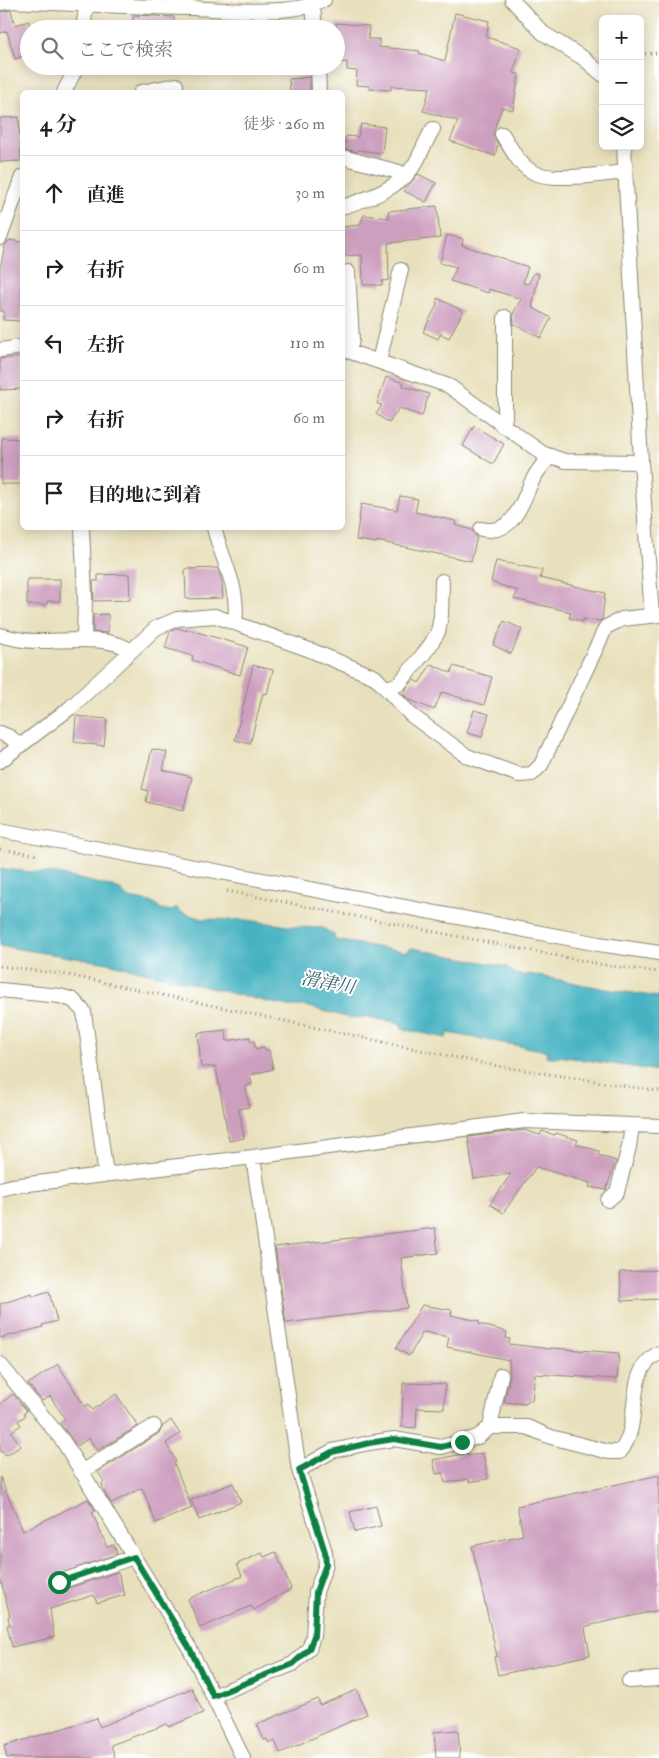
<!DOCTYPE html>
<html lang="ja">
<head>
<meta charset="utf-8">
<style>
	:root { --surface:#fff; --page:#f2f2f2; --text:#202124; --muted:#757577; --line:#e0e0e0 }
	body { margin:0; font-family:"IM FELL Double Pica","Noto Serif JP",serif; background:var(--page); color:var(--text) }
	.controls { position:absolute; right:15px; top:15px; display:grid; overflow:hidden; border-radius:8px; box-shadow:0 2px 12px #0003 }
	.controls button { width:45px; height:45px; display:grid; place-items:center; padding:0; border:0; border-bottom:1px solid var(--line); background:var(--surface); color:var(--text); font:25px sans-serif }
	.stop { position:absolute; width:15px; height:15px; margin:-11px; border:4px solid #0b8043; border-radius:50%; background:#fff }
	.stop.end { background:#0b8043; border-color:#fff; box-shadow:0 1px 5px #0008 }
	.list { margin:0; padding:0; list-style:none }
	h2 { display:flex; justify-content:space-between; align-items:center; height:65px; margin:0; padding:0 20px; font-size:21px }
	h2 small { font-size:16px; font-weight:400; color:var(--muted) }
	.list li { display:grid; grid-template-columns:32px 1fr auto; gap:15px; align-items:center; box-sizing:border-box; height:75px; padding:0 20px; border-top:1px solid var(--line) }
	.list b { display:block; font-size:19px; white-space:nowrap }
	.list em { font-size:16px; font-style:normal; color:var(--muted) }
	.icon { flex:none; width:28px; height:28px; fill:none; stroke:currentColor; stroke-width:2; stroke-linecap:round; stroke-linejoin:round }
	.map { position:relative; flex:none; width:659px; height:1758px; overflow:hidden }
	.search { position:absolute; background:var(--surface); box-shadow:0 2px 12px #0003; left:20px; top:20px; width:325px; height:55px; display:flex; align-items:center; gap:12px; box-sizing:border-box; padding:0 18px; border-radius:28px; color:var(--muted); font-size:19px }
	.panel { position:absolute; background:var(--surface); box-shadow:0 2px 12px #0003; left:20px; top:90px; width:325px; height:440px; border-radius:8px }
	.map>svg:first-child { display:block }
</style>
</head>
<body>
<div class="map">
<svg width="659" height="1758" viewBox="0 0 659 1758">
	<rect width="100%" height="100%" fill="#fff"/>
	<filter id="ink" filterUnits="userSpaceOnUse"><feTurbulence type="fractalNoise" baseFrequency=".02" numOctaves="2"/><feDisplacementMap in="SourceGraphic" scale="10" xChannelSelector="R" yChannelSelector="G"/><feConvolveMatrix kernelMatrix="1 2 1 2 8 2 1 2 1" color-interpolation-filters="sRGB"/></filter>
	<filter id="wash" filterUnits="userSpaceOnUse"><feTurbulence type="fractalNoise" baseFrequency=".0096" numOctaves="4" result="noise"/><feDisplacementMap in="SourceGraphic" scale="20" xChannelSelector="R" yChannelSelector="G"/><feGaussianBlur stdDeviation="1.12" result="paint"/><feColorMatrix in="noise" values="0 0 0 0 0 0 0 0 0 0 0 0 0 0 0 0 0 1.4 0 .05"/><feComposite in="paint" operator="in"/></filter>
	<g filter="url(#wash)">
		<rect width="100%" height="100%" fill="#e8e0bc"/>
		<path fill="#46b3c2" stroke="#386f76" d="M0 869 57 874 109 886 120 890 129 898 155 903 161 909 172 911 176 907 180 912 203 919 248 920 295 927 323 928 334 935 335 940 406 952 412 948 507 967C512 973 521 978 529 974L606 989 659 997V1071L559 1056 558 1058 546 1056 547 1051 448 1033 446 1038 402 1029 400 1023 368 1017 350 1018 305 1006H288L268 1002 108 963 0 946Z"/>
		<g id="blocks">
			<path fill="#cd9fbf" d="M11 10 15 25 29 21V54L15 59 7 31 0 33V12Z
				M455 13 489 21 486 37 521 48 513 73 519 74 513 110 502 107 494 130 493 135 498 144 495 156 450 141 458 121 423 111 430 88 391 86V90L369 89V86L356 85 357 71 347 70V62L336 63V23L369 26 368 39H379V47L420 51 419 53 445 61Z
				M133 15 174 17V29H133Z
				M310 77V92H290L289 79Z
				M19 117 21 161 0 162V118Z
				M361 124 385 127 382 153 358 150V152L344 149 346 136 358 137Z
				M418 174 436 183 426 202 404 191Z
				M437 206 440 238 388 243 389 280 382 281V285H363L362 255 342 256V227L360 225 364 215 389 218 388 211Z
				M447 235 463 239 462 245 528 267 523 283 528 284 534 273 539 274 532 307 551 318 541 338 514 324 513 314 521 299 489 289 488 293 450 281 457 267 440 263Z
				M10 240 22 242V321L3 320 4 311H0V268L5 245Z
				M437 298 463 311 449 338 441 334 438 339 423 332 437 305Z
				M22 357V389L0 390V359Z
				M386 377 404 383 403 386 429 394 422 416 399 408 389 423 376 414 382 405 377 404Z
				M474 426 504 444 493 464 463 446Z
				M2 438 22 439V484H1Z
				M400 496 418 499 415 512 456 521 455 525 472 530 477 537 471 561 377 541 376 543 356 540 361 504 397 510Z
				M496 561 542 570 540 578 605 593 602 620 600 621 583 619V622L569 618 571 612 514 599 518 591 491 582Z
				M218 568 222 582 223 598 186 599 185 569Z
				M129 574 130 600 94 601 93 581H98V575Z
				M27 579H60V601H47V605H27Z
				M108 614V633L93 632V615Z
				M504 621 522 629 511 654 493 645Z
				M178 628 187 631V629L248 647 240 675 192 660 193 656 165 648 170 632Z
				M431 664 451 673 453 666 492 677 484 705 442 692 434 710 408 699 403 694 408 686 414 680 419 683Z
				M253 665 273 670 267 694 263 693 250 744 235 740Z
				M474 710 489 714 482 737 467 733Z
				M76 716 107 719 104 746 74 742Z
				M152 749 167 752 163 770 192 777 183 811 146 802 148 791 142 789Z
				M226 1030 227 1041 250 1037V1041H254L256 1049 264 1047 265 1050H269L273 1069 250 1075 252 1084 246 1086 249 1107 239 1109 244 1138 229 1141 216 1067H201L198 1033Z
				M524 1130 540 1135 542 1131 555 1135 556 1133 578 1140 576 1144 599 1151 598 1155 616 1161 606 1190 589 1187 590 1183 536 1167 503 1213 490 1204 511 1174 474 1179 468 1137Z
				M435 1228 438 1253 401 1258 407 1308 286 1323 275 1247Z
				M659 1270V1299L622 1301 620 1272Z
				M49 1292 57 1321 42 1325 43 1327 0 1338V1304L32 1294 33 1297Z
				M422 1305 452 1310 451 1315 479 1321V1324L507 1332 506 1338 510 1339 509 1344 551 1349V1348L619 1353 617 1379 535 1374 532 1401H527L526 1404 504 1402 510 1377 509 1360 447 1347 449 1337 423 1332 409 1356 396 1348Z
				M58 1364 85 1407 88 1404 92 1410 116 1394 138 1426 97 1451 89 1438 77 1446 60 1423 65 1419 50 1396 42 1401 28 1384Z
				M403 1383 445 1384 444 1409 417 1408 416 1428 402 1427Z
				M13 1394 27 1411 24 1413 25 1416 18 1421 21 1425 11 1432 21 1446 7 1455 0 1451V1404Z
				M171 1420 180 1434 166 1443 176 1462 174 1463 192 1508 156 1523 142 1488 111 1503 104 1491 102 1483 104 1481 98 1472 159 1433 163 1426Z
				M467 1453 468 1456 483 1453 488 1479 469 1482V1479L445 1483 443 1473 436 1474 433 1460Z
				M659 1475V1610L587 1626 585 1628 590 1655 498 1675 494 1657 497 1656 472 1546 523 1535 517 1506Z
				M0 1477 23 1531 88 1499 95 1510 92 1512 107 1547 114 1545 117 1554 53 1576 50 1581 53 1588 62 1590 118 1572 125 1595 97 1603 94 1595 50 1609 54 1637 12 1647 7 1625H10L8 1617 10 1616 0 1577Z
				M233 1483 241 1502 199 1520 191 1500Z
				M376 1506 381 1526 355 1532 350 1512Z
				M276 1552 291 1589 254 1610 251 1606 200 1628 188 1599 242 1576 237 1564 262 1553 264 1557Z
				M192 1688 203 1713 168 1727 167 1724 111 1745 115 1758H7L4 1746 97 1718 100 1727Z
				M357 1690 367 1714 280 1753 275 1741 269 1743 267 1739 264 1740 257 1724 318 1699 320 1705Z
				M458 1730 460 1758H436L434 1732Z"/>
		</g>
	</g>
	<g filter="url(#ink)">
		<use href="#blocks" fill-opacity="0" stroke="#8a8674" stroke-width="1"/>
		<g fill="none" stroke-linecap="round" stroke-linejoin="round">
			<defs>
				<path id="street" d="M512 0 543 33 583 58 603 75
					M0 3 13 1C73 4 133 7 192 8 227 10 294 16 324 0
					M313 6 315 29
					M83 29 87 0
					M318 66 319 92
					M64 92 77 66
					M141 92 176 85
					M502 134C510 146 518 164 531 171 550 183 603 174 625 172
					M624 146 641 462 652 616
					M342 157 399 172 406 176
					M342 207C370 198 399 189 415 164 422 152 426 140 433 129
					M0 238 22 177
					M348 272 352 340 349 351
					M342 349 449 386 542 453 565 461 641 462
					M0 350 22 347
					M379 361 401 270
					M503 426 505 417V317
					M82 528 85 596 84 640
					M214 528C222 560 240 588 235 622
					M481 529C514 536 521 504 532 481 537 471 543 464 551 456
					M0 635C11 638 24 641 35 641 62 642 109 634 131 651
					M387 688 399 684 429 647 438 632 441 616 442 581
					M0 733 10 737 20 746
					M0 761 70 708 156 628 177 619 215 616 310 650 375 677 411 715 467 756 519 775 532 774 541 765 606 627 622 619 659 615
					M0 830 599 944 659 953
					M0 990 60 996 73 1000 84 1012 106 1175
					M0 1189 12 1186 253 1157 524 1121 659 1126
					M608 1200 617 1192 629 1147 632 1125
					M0 1364 63 1441 190 1649 243 1758
					M490 1427 501 1375
					M299 1470 332 1451 369 1443 394 1439 441 1447 478 1437 490 1427H527L551 1437 609 1452H620C644 1423 622 1372 659 1353
					M81 1472 154 1426
					M59 1582 134 1557
					M629 1681 659 1679
					M213 1696 293 1664 309 1649 313 1636 316 1592 326 1564 325 1552 299 1470 253 1157"/>
			</defs>
			<use href="#street" stroke="#8a8674" stroke-width="16"/>
			<path stroke="#8a8674" stroke-width="3" stroke-dasharray="1 4" stroke-linecap="butt" d="M640 54 659 53
				M0 849 39 855
				M227 891 604 965 659 972
				M0 966 69 975 491 1065 659 1091"/>
			<use href="#street" stroke="#fff" stroke-width="14"/>
		</g>
	</g>
	<g fill="none" stroke-linecap="round" stroke-linejoin="round" filter="url(#ink)">
		<path stroke="#0b8043" stroke-width="6" d="M59 1582 134 1557 190 1649 213 1696 293 1664 309 1649 314 1636 316 1592 326 1564 325 1552 299 1470 332 1452 369 1443 394 1439 441 1447 462 1442"/>
	</g>
	<g text-anchor="middle" dominant-baseline="central" stroke-width="4" stroke-linejoin="round" paint-order="stroke">
		<g font-size="18" font-style="italic" fill="#366167" stroke="#fff">
			<text transform="translate(328 983) rotate(11)">滑津川</text>
		</g>
	</g>
</svg>
<div class="controls">
<button>+</button>
<button>−</button>
<button><svg class="icon" aria-label="layers" viewBox="0 0 24 24"><path d="M12 4l9 5-9 5-9-5zM3 14l9 5 9-5"/></svg></button>
</div>
<div class="stop" style="left:59px;top:1582px"></div>
<div class="stop end" style="left:462px;top:1442px"></div>
<div class="search"><svg class="icon" aria-label="search" viewBox="0 0 24 24"><circle cx="10" cy="10" r="6"/><path d="M15 15l6 6"/></svg>ここで検索</div>
<section class="panel">
<h2>4 分<small>徒歩 · 260 m</small></h2>
<ul class="list">
<li><svg class="icon" aria-label="ahead" viewBox="0 0 24 24"><path d="M12 20V5M6 11l6-6 6 6"/></svg><div><b>直進</b></div><em>30 m</em></li>
<li><svg class="icon" aria-label="right" viewBox="0 0 24 24"><path d="M7 20v-9h11M14 6l5 5-5 5"/></svg><div><b>右折</b></div><em>60 m</em></li>
<li><svg class="icon" aria-label="left" viewBox="0 0 24 24"><path d="M17 20v-9H6M10 6l-5 5 5 5"/></svg><div><b>左折</b></div><em>110 m</em></li>
<li><svg class="icon" aria-label="right" viewBox="0 0 24 24"><path d="M7 20v-9h11M14 6l5 5-5 5"/></svg><div><b>右折</b></div><em>60 m</em></li>
<li><svg class="icon" aria-label="arrive" viewBox="0 0 24 24"><path d="M6 21V4h12l-3 4 3 4H6"/></svg><div><b>目的地に到着</b></div></li>
</ul>
</section>
</div>
</body>
</html>
